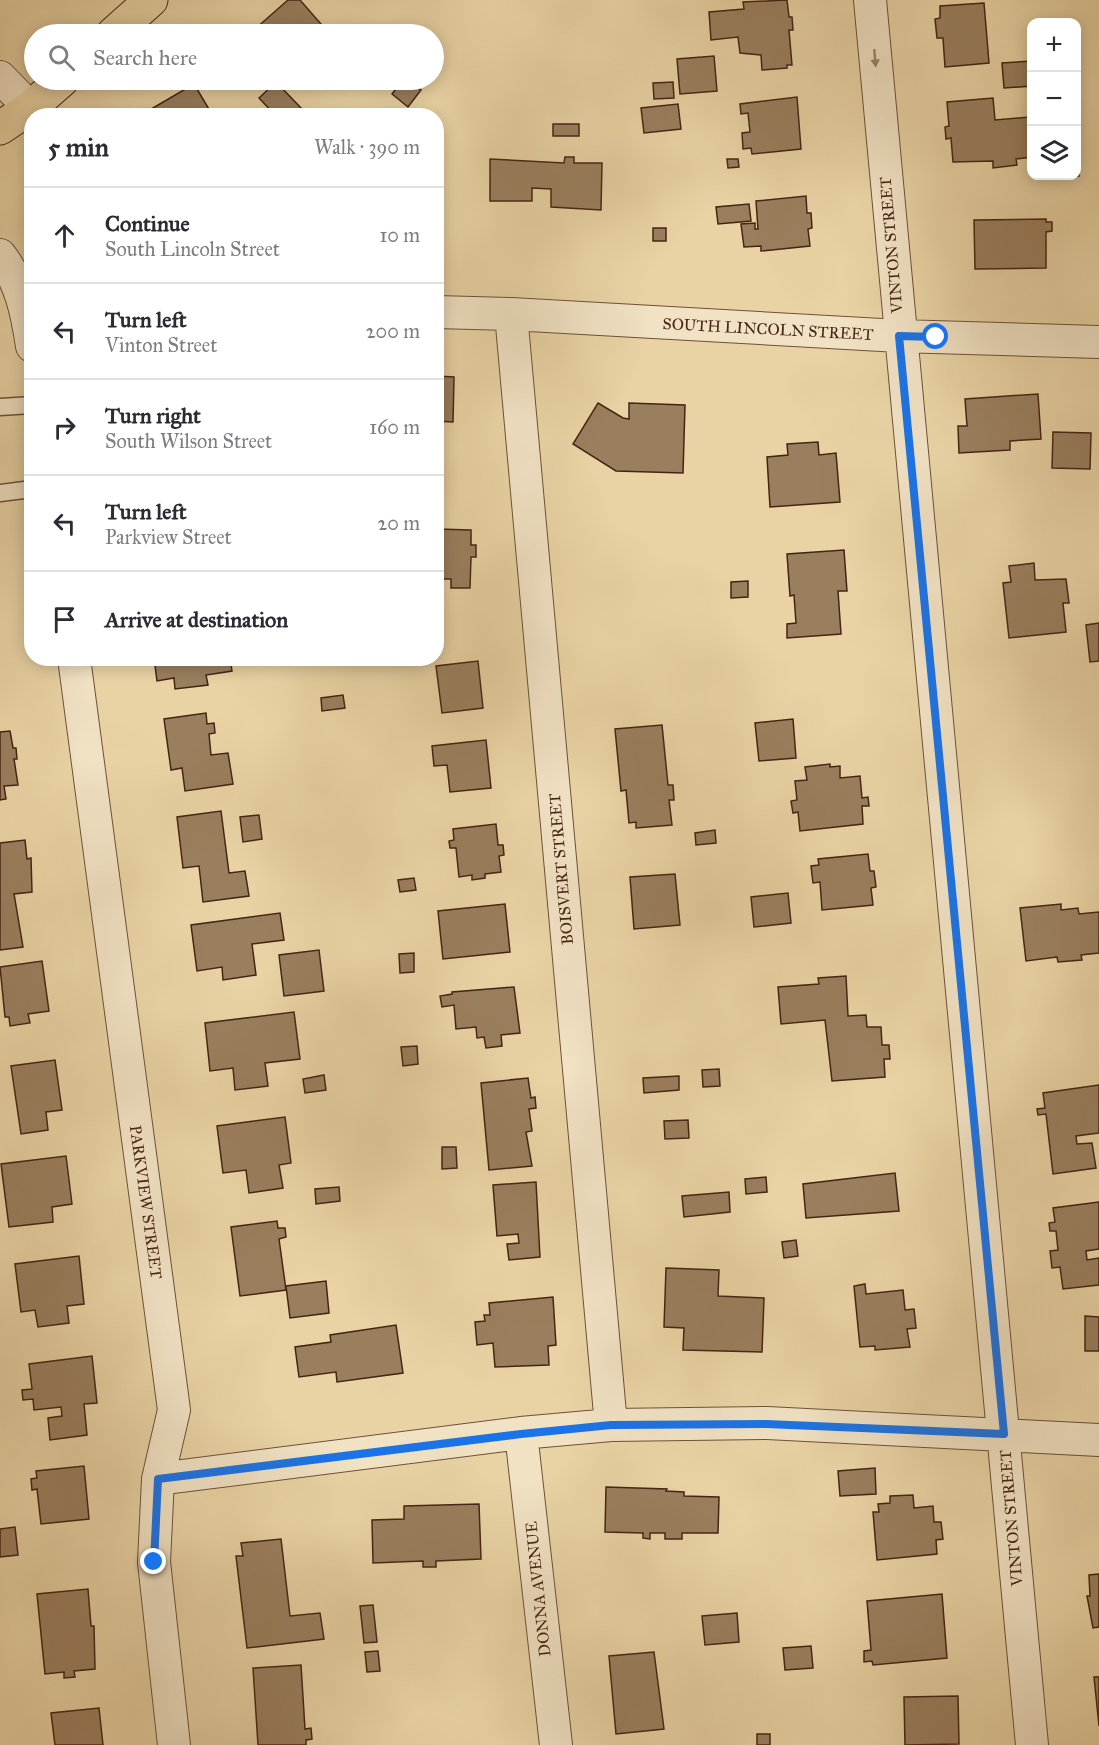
<!DOCTYPE html>
<html lang="en">
<head>
<meta charset="utf-8">
<style>
	:root { --surface:#fff; --page:#f7f7f7; --text:#2b2b33; --muted:#7c7c81; --line:#e1e1e2 }
	body { margin:0; font-family:"IM FELL Great Primer",serif; background:var(--page); color:var(--text) }
	.controls { position:absolute; right:18px; top:18px; display:grid; overflow:hidden; border-radius:12px; box-shadow:0 3px 15px #0003 }
	.controls button { width:54px; height:54px; display:grid; place-items:center; padding:0; border:0; border-bottom:2px solid var(--line); background:var(--surface); color:var(--text); font:30px sans-serif }
	.stop { position:absolute; width:18px; height:18px; margin:-14px; border:4px solid #1a73e8; border-radius:50%; background:#fff }
	.stop.end { background:#1a73e8; border-color:#fff; box-shadow:0 2px 6px #0008 }
	.list { margin:0; padding:0; list-style:none }
	h2 { display:flex; justify-content:space-between; align-items:center; height:78px; margin:0; padding:0 24px; font-size:26px }
	h2 small { font-size:20px; font-weight:400; color:var(--muted) }
	.list li { display:grid; grid-template-columns:39px 1fr auto; gap:18px; align-items:center; box-sizing:border-box; height:96px; padding:0 24px; border-top:2px solid var(--line) }
	.list b { display:block; font-size:22px; white-space:nowrap }
	.list p { margin:0; font-size:20px; white-space:nowrap; color:var(--muted) }
	.list em { font-size:20px; font-style:normal; color:var(--muted) }
	.icon { flex:none; width:33px; height:33px; fill:none; stroke:currentColor; stroke-width:2; stroke-linecap:round; stroke-linejoin:round }
	.map { position:relative; flex:none; width:1099px; height:1745px; overflow:hidden }
	.search { position:absolute; background:var(--surface); box-shadow:0 3px 15px #0003; left:24px; top:24px; width:420px; height:66px; display:flex; align-items:center; gap:15px; box-sizing:border-box; padding:0 21px; border-radius:33px; color:var(--muted); font-size:22px }
	.panel { position:absolute; background:var(--surface); box-shadow:0 3px 15px #0003; left:24px; top:108px; width:420px; height:558px; border-radius:24px }
	.map>svg:first-child { display:block }
</style>
</head>
<body>
<div class="map">
<svg width="1099" height="1745" viewBox="0 0 1099 1745">
	<rect width="100%" height="100%" fill="#e9d3a4"/>
	<filter id="stains"><feTurbulence type="fractalNoise" baseFrequency=".00333" numOctaves="4"/><feColorMatrix values="0 0 0 0 .2 0 0 0 0 .09 0 0 0 0 .02 0 0 0 .5 -.17"/></filter>
	<radialGradient id="worn" r=".72"><stop offset=".6" stop-color="#630" stop-opacity="0"/><stop offset="1" stop-color="#630" stop-opacity=".3"/></radialGradient>
	<path fill="#9a7f5e" stroke="#452413" stroke-width="1.5" d="M288 0H300L328 32 325 34H260L255 29Z
		M787 0 789 17H792L793 30H789L792 65H787V68L762 70 761 55 740 53 738 37 711 40 709 12 744 9 743 2Z
		M984 3 989 63 945 67 943 38H937L935 19 940 18V6Z
		M714 56 717 91 680 94 677 59Z
		M1032 61V86L1004 88 1002 63Z
		M403 80 421 90 408 107 392 94Z
		M276 82 302 109 295 116H276L259 98Z
		M673 82 674 98 654 99 653 83Z
		M194 84 213 116H149L146 112Z
		M797 97 801 149 752 154 751 148 743 149 742 133 750 132 748 113 741 114 740 104Z
		M993 98 995 120 1029 117 1032 127V157L1016 159 1017 165 993 168V161L953 162 951 138 946 139 945 127 949 126 947 102Z
		M678 104 681 129 644 133 641 108Z
		M553 124H579V136H553Z
		M1077 154 1079 176 1048 178 1076 176Z
		M565 157H574V163H602L601 210 551 207V189L532 188V201H490V159L564 163Z
		M727 159H738L739 167 728 168Z
		M806 196 807 213H811L812 228 808 229 810 246 761 251V246L744 247 741 224 755 223V229H758L756 201Z
		M749 204 751 221 718 224 716 207Z
		M1046 219V222H1052V231L1046 232V268L975 269 974 220Z
		M653 228H666V241H653Z
		M436 376 454 377 453 422 436 421Z
		M1038 394 1041 439 1010 441V450L959 453 958 426H967L965 399Z
		M598 403 623 418 629 419V403L685 405 683 473 616 471 573 444Z
		M1053 432 1091 433 1090 469 1052 468Z
		M818 442 819 455 836 453 840 502 770 507 767 457 788 455 787 444Z
		M436 529 471 530V545H476V557H471L470 588H451V579H436Z
		M844 550 847 591H838L841 634 787 638V624L796 623 794 595 790 596 787 554Z
		M1034 563 1035 580 1066 579 1069 603H1063L1066 632 1009 638 1003 583 1011 582 1009 566Z
		M748 581V597L731 598V582Z
		M1099 623V661L1090 662 1086 625Z
		M154 658H230L232 671 206 675 208 685 175 689 174 678 157 681Z
		M478 661 483 708 442 713 436 666Z
		M343 695 345 708 322 711 321 698Z
		M206 713 207 724 214 723 215 733 209 734 211 755 228 753 233 784 185 791 182 768 171 770 164 719Z
		M793 719 796 758 759 761 755 723Z
		M662 725 668 785H673L674 800H669L672 825 636 828V822L629 823 626 790 621 791 615 729Z
		M10 731 13 748H16L17 759H14L18 785 4 786 6 799 0 800V732Z
		M486 740 491 788 450 792 447 765 434 766 432 746Z
		M830 764V767L840 766V778L860 776 862 798 868 797 869 806H862L863 824 800 831 798 812 793 813 791 801 797 800 795 781 807 780 805 767Z
		M221 811 229 873 245 871 249 896 203 902 199 866 183 868 177 817Z
		M259 815 262 839 243 842 240 817Z
		M496 824 498 845H503L504 855 499 856 501 872 485 874V878L472 880V875L459 877 456 848H450L449 841 454 840 453 829Z
		M715 830 716 843 696 845 695 833Z
		M25 840 27 859 31 858 32 892 14 894 23 947 0 950V843Z
		M868 854 870 871H874L876 887 871 888 873 905 822 910 820 882 813 883 811 866 819 865 818 859Z
		M675 874 680 925 634 929 630 877Z
		M414 878 416 890 400 892 398 880Z
		M788 893 791 923 754 927 751 897Z
		M505 904 510 952 443 959 438 911Z
		M1061 904V910L1078 908 1079 914 1099 912V953L1081 955 1082 960 1058 962 1057 957 1026 961 1020 908Z
		M280 913 284 940 252 944 256 975 223 980 222 967 197 971 191 925Z
		M319 950 324 991 284 996 279 955Z
		M414 953V972L400 973 399 954Z
		M42 961 49 1011 28 1014 30 1023 10 1026 9 1017H5L0 967Z
		M846 976 848 1016 866 1015 867 1027H881L882 1045H889L890 1059H884L885 1077 832 1081 825 1020 781 1024 778 987 819 984 818 978Z
		M514 987 520 1033 501 1035 502 1046 486 1048 484 1037 477 1038 476 1027 456 1029 454 1005 442 1007 440 996 452 994V992Z
		M294 1012 300 1059 265 1063 268 1086 235 1090 233 1068 210 1071 205 1023Z
		M417 1046 418 1064 403 1066 401 1047Z
		M55 1060 62 1110 46 1112 48 1130 21 1134 11 1066Z
		M719 1069 720 1086 703 1087 702 1070Z
		M324 1075 326 1090 305 1093 303 1079Z
		M679 1076V1090L644 1093 643 1078Z
		M528 1078 531 1098 535 1097 536 1108 529 1109 532 1131 526 1132 532 1166 489 1170 481 1083Z
		M1099 1085V1133L1076 1136 1077 1144 1092 1143 1096 1168 1053 1174 1046 1114 1038 1115 1037 1109 1045 1108 1043 1093Z
		M285 1117 291 1163 279 1165 283 1188 249 1193 246 1170 223 1173 217 1126Z
		M688 1120 689 1138 665 1139 664 1121Z
		M442 1147H456L457 1168 442 1169Z
		M66 1156 72 1204 52 1207 53 1222 9 1227 1 1164Z
		M895 1173 899 1211 806 1218 803 1184Z
		M766 1177 767 1192 746 1194 745 1179Z
		M536 1182 540 1257 509 1260 507 1244 519 1243 518 1234 497 1236 493 1185Z
		M339 1187 340 1201 316 1204 315 1189Z
		M729 1192 730 1212 684 1217 682 1196Z
		M1099 1202V1249L1086 1251 1087 1260 1099 1258V1285L1063 1289 1060 1267 1052 1268 1050 1251 1058 1250 1056 1231H1050L1049 1223 1055 1222 1053 1208Z
		M277 1221 278 1228H285L286 1237 279 1239 286 1290 240 1296 231 1227Z
		M796 1240 798 1256 784 1258 782 1242Z
		M79 1256 84 1304 67 1306 69 1323 38 1327 35 1310 21 1312 15 1264Z
		M666 1268 719 1270 718 1296 764 1298 762 1352 683 1350 684 1328 664 1327Z
		M326 1281 329 1313 290 1318 286 1286Z
		M865 1284 866 1294 903 1290 905 1310 914 1309 916 1328 907 1329 910 1347 875 1350V1346L860 1347 854 1286Z
		M553 1297 556 1345 548 1346 549 1365 495 1367 493 1343 477 1345 475 1322 485 1321 484 1315H490L489 1303Z
		M1085 1316 1099 1317V1351H1085Z
		M396 1325 403 1373 337 1382 336 1372 299 1377 295 1347 331 1342 330 1335Z
		M92 1356 97 1403 84 1404 87 1435 50 1440 48 1418 62 1416 61 1407 34 1410 33 1399 23 1400 22 1390 32 1389 29 1364Z
		M84 1466 89 1519 41 1524 37 1489 32 1490 31 1479 37 1478 36 1471Z
		M875 1468 876 1494 840 1496 838 1471Z
		M606 1487 667 1489 666 1491 684 1492V1496L719 1497 718 1533H682V1539H665V1533H650V1539L643 1538V1533L605 1532Z
		M913 1495 914 1508 933 1506 934 1522H941L943 1539 936 1540 937 1554 877 1560 873 1512H879L878 1504 890 1503V1496Z
		M479 1504 481 1559 436 1561V1567H423V1561L373 1563 372 1520 404 1519V1506Z
		M15 1527 18 1555 0 1557V1529Z
		M281 1539 290 1616 320 1613 324 1639 247 1648 236 1556H243L241 1543Z
		M1099 1574V1627L1093 1628 1087 1596H1090L1089 1575Z
		M88 1589 91 1626H94L95 1669 74 1671 75 1677 64 1678V1672L45 1674 37 1594Z
		M942 1594 947 1658 873 1665 872 1661 864 1662V1651L871 1650 867 1601Z
		M373 1605 377 1642 364 1643 360 1606Z
		M737 1613 739 1642 705 1645 702 1616Z
		M811 1646 813 1668 785 1670 783 1648Z
		M378 1651 380 1671 367 1672 365 1652Z
		M654 1652 664 1729 616 1734 609 1656Z
		M301 1665 305 1729 311 1728 312 1739 306 1740V1745H258L253 1668Z
		M1094 1677H1099V1726Z
		M958 1696 959 1744 905 1745 904 1697Z
		M99 1708 103 1745H55L51 1713Z
		M757 1734H770V1745H757Z"/>
	<g fill="none" stroke-linecap="round" stroke-linejoin="round">
		<defs>
			<path id="service" d="M0 407 32 405
				M0 493 32 489"/>
			<path id="minor" d="M870 0 1032 1745
				M0 77 30 108
				M0 255C21 282 27 313 32 346
				M436 312 511 314 899 336 1099 342
				M511 314 611 1425
				M74 658 174 1410 158 1479 154 1562 174 1745
				M521 1433 556 1745
				M158 1479 521 1433 611 1425 767 1423 1099 1440"/>
			<path id="primary" d="M113 34 151 0
				M0 128 30 108 62 80"/>
		</defs>
		<use href="#service" stroke="#6e5037" stroke-width="19"/>
		<use href="#minor" stroke="#6e5037" stroke-width="34"/>
		<use href="#primary" stroke="#452413" stroke-width="35"/>
		<use href="#service" stroke="#f1e2c4" stroke-width="16"/>
		<use href="#minor" stroke="#f1e2c4" stroke-width="32"/>
		<use href="#primary" stroke="#e9d3a4" stroke-width="33"/>
	</g>
	<defs><path id="oneway-solid" d="M-6-.8H1V-3.2L6.5 0L1 3.2V.8H-6Z" transform="scale(1.5)"/></defs>
	<use fill="#9b836c" href="#oneway-solid" transform="translate(875 58) rotate(85)"/>
	<g fill="none" stroke-linecap="round" stroke-linejoin="round">
		<path stroke="#1a73e8" stroke-width="8" d="M154 1562 158 1479 521 1434 611 1425 766 1424 1004 1434 899 336 936 337"/>
	</g>
	<g text-anchor="middle" dominant-baseline="central" stroke-width="4.5" stroke-linejoin="round" paint-order="stroke">
		<g font-size="16" fill="#452413" stroke="#f1e2c4">
			<text transform="translate(891 245) rotate(-95)">VINTON STREET</text>
			<text transform="translate(768 329) rotate(3)">SOUTH LINCOLN STREET</text>
			<text transform="translate(561 869) rotate(-95)">BOISVERT STREET</text>
			<text transform="translate(146 1202) rotate(82)">PARKVIEW STREET</text>
			<text transform="translate(1011 1518) rotate(-95)">VINTON STREET</text>
			<text transform="translate(538 1589) rotate(-96)">DONNA AVENUE</text>
		</g>
	</g>
	<rect width="100%" height="100%" filter="url(#stains)"/>
	<rect width="100%" height="100%" fill="url(#worn)"/>
</svg>
<div class="controls">
<button>+</button>
<button>−</button>
<button><svg class="icon" aria-label="layers" viewBox="0 0 24 24"><path d="M12 4l9 5-9 5-9-5zM3 14l9 5 9-5"/></svg></button>
</div>
<div class="stop" style="left:936px;top:337px"></div>
<div class="stop end" style="left:154px;top:1562px"></div>
<div class="search"><svg class="icon" aria-label="search" viewBox="0 0 24 24"><circle cx="10" cy="10" r="6"/><path d="M15 15l6 6"/></svg>Search here</div>
<section class="panel">
<h2>5 min<small>Walk · 390 m</small></h2>
<ul class="list">
<li><svg class="icon" aria-label="ahead" viewBox="0 0 24 24"><path d="M12 20V5M6 11l6-6 6 6"/></svg><div><b>Continue</b><p>South Lincoln Street</p></div><em>10 m</em></li>
<li><svg class="icon" aria-label="left" viewBox="0 0 24 24"><path d="M17 20v-9H6M10 6l-5 5 5 5"/></svg><div><b>Turn left</b><p>Vinton Street</p></div><em>200 m</em></li>
<li><svg class="icon" aria-label="right" viewBox="0 0 24 24"><path d="M7 20v-9h11M14 6l5 5-5 5"/></svg><div><b>Turn right</b><p>South Wilson Street</p></div><em>160 m</em></li>
<li><svg class="icon" aria-label="left" viewBox="0 0 24 24"><path d="M17 20v-9H6M10 6l-5 5 5 5"/></svg><div><b>Turn left</b><p>Parkview Street</p></div><em>20 m</em></li>
<li><svg class="icon" aria-label="arrive" viewBox="0 0 24 24"><path d="M6 21V4h12l-3 4 3 4H6"/></svg><div><b>Arrive at destination</b></div></li>
</ul>
</section>
</div>
</body>
</html>
